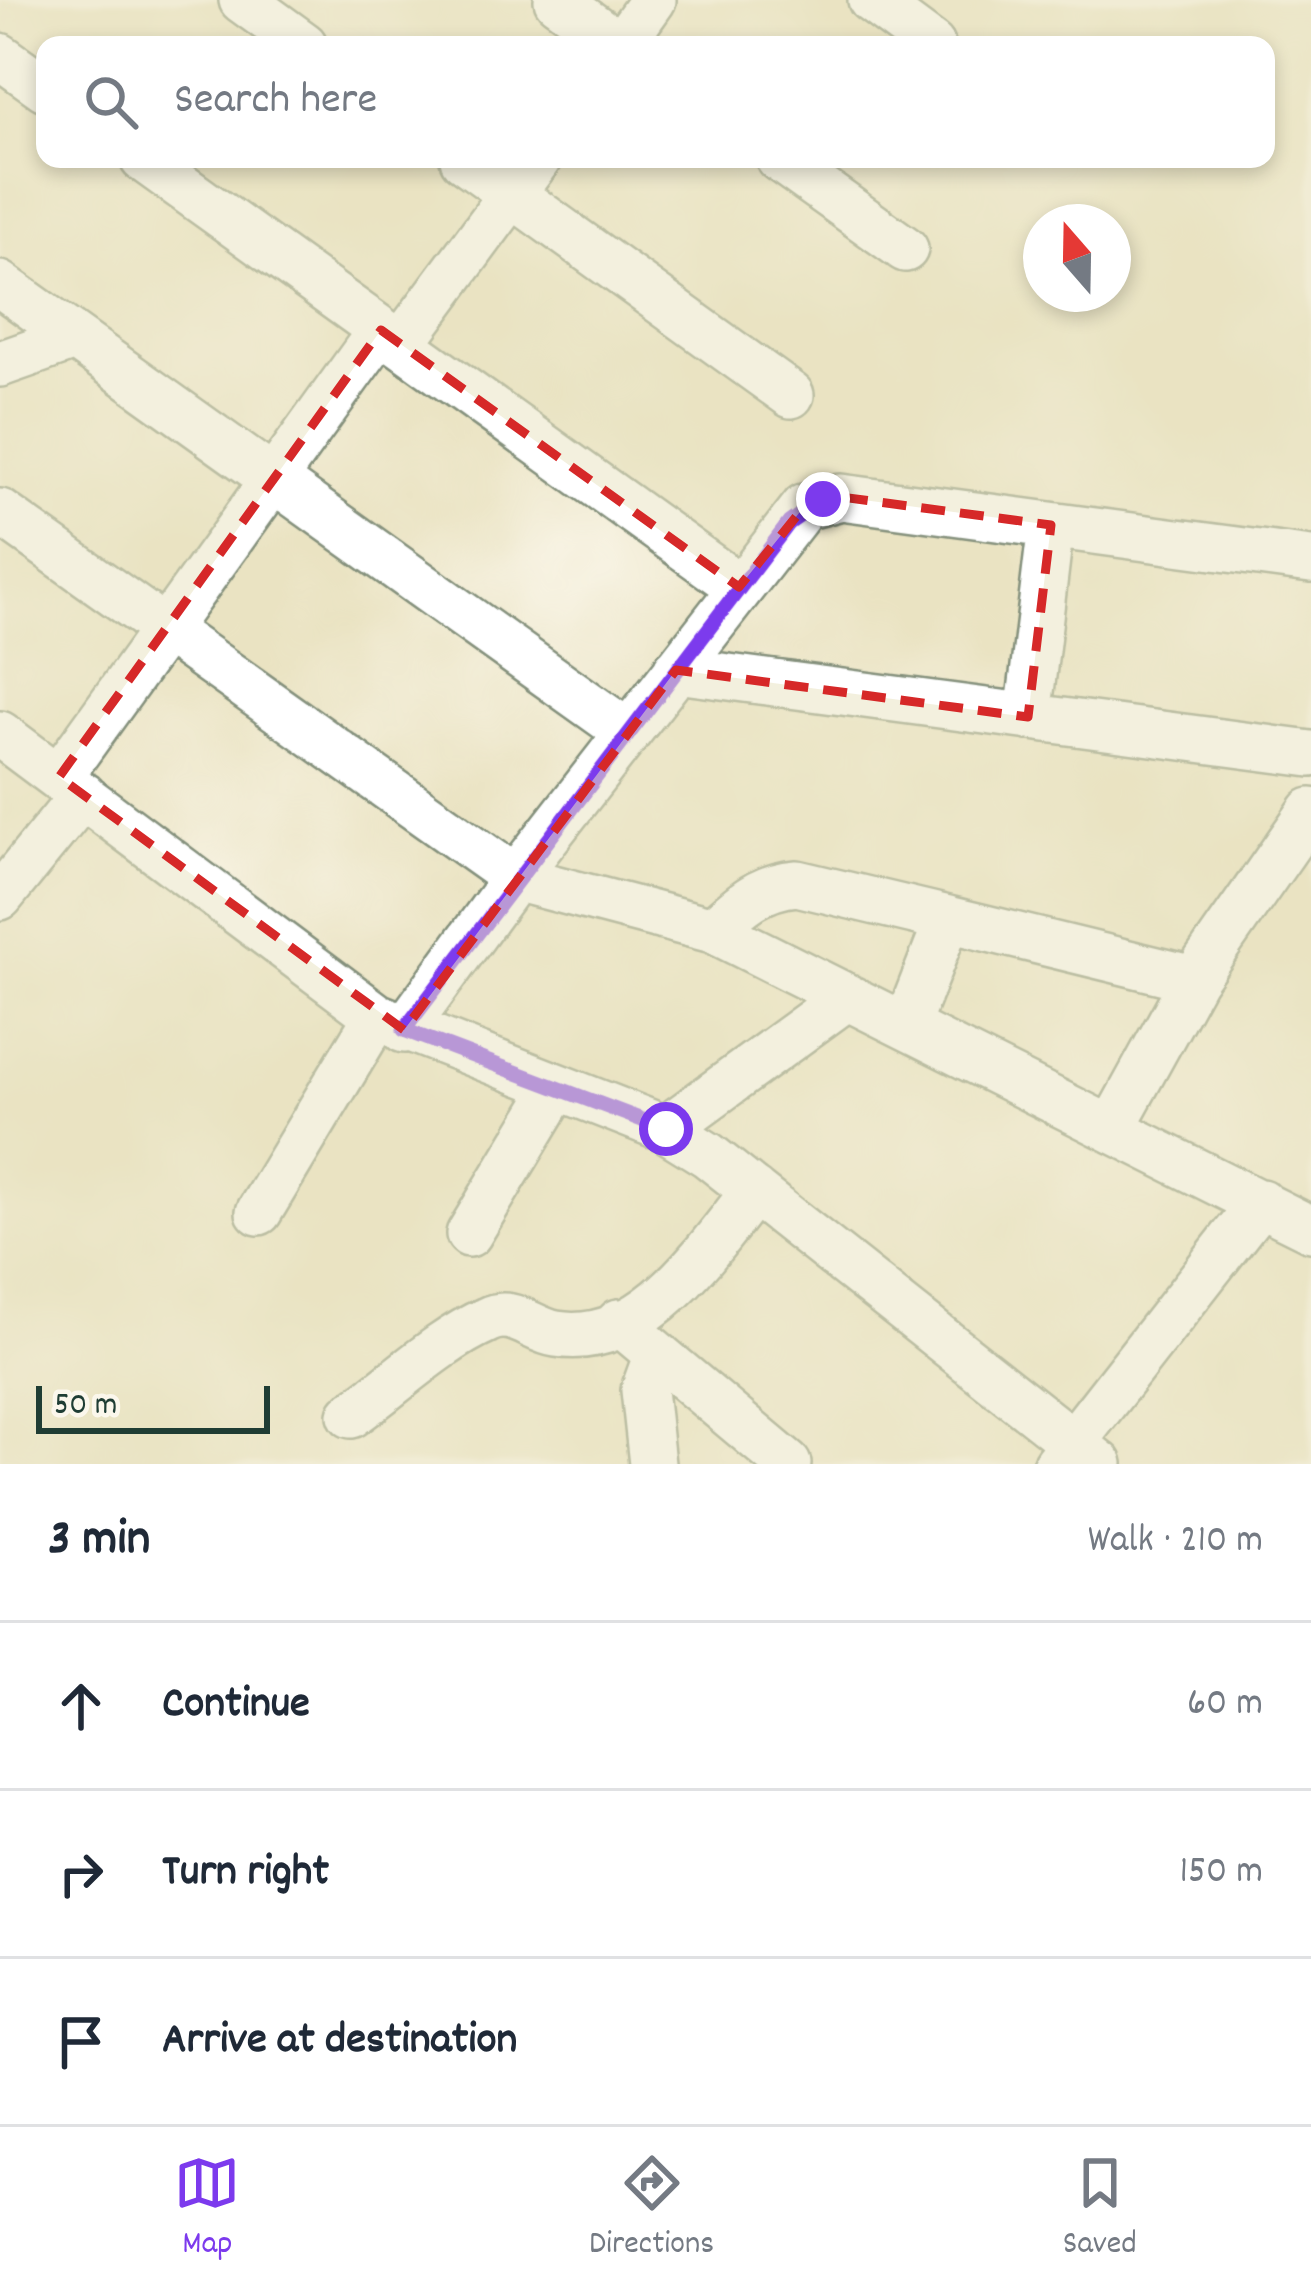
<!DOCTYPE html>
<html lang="en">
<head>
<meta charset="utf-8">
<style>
	:root { --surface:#fff; --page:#f2f2f3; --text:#1f2937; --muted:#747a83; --line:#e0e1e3; --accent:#7c3aed }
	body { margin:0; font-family:Dekko,sans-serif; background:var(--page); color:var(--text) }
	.compass { position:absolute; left:1023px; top:204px; width:108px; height:108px; border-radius:50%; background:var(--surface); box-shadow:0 6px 18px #0003; rotate:340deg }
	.scale { position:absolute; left:36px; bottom:30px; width:234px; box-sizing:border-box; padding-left:12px; border:6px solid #1f3d34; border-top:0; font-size:33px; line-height:42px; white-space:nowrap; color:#1f3d34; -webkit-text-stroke:9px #fbf7ec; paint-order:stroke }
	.stop { position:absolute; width:36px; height:36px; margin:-27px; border:9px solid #7c3aed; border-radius:50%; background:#fff }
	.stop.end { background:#7c3aed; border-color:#fff; box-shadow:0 3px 12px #0008 }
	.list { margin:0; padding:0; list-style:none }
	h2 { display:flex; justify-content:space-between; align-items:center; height:156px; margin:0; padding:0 48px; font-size:51px }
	h2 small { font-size:39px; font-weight:400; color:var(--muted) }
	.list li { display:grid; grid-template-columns:78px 1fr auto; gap:36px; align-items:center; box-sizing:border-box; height:168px; padding:0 48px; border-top:3px solid var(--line) }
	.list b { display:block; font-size:45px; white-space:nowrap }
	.list em { font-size:39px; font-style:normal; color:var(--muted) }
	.icon { flex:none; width:66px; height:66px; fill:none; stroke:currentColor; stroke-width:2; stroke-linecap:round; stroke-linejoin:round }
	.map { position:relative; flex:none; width:1311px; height:1464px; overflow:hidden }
	.search { position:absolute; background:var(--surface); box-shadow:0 6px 18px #0003; left:36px; right:36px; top:36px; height:132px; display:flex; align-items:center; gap:30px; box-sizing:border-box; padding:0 42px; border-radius:24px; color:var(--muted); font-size:45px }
	.sheet { height:660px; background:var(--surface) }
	nav { display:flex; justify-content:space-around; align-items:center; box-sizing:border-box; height:168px; border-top:3px solid var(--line); background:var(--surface); font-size:33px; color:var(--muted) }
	nav a { display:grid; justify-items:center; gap:6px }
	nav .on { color:var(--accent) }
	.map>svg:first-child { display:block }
</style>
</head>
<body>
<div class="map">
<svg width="1311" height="1464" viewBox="0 0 1311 1464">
	<rect width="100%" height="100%" fill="#fbf7ec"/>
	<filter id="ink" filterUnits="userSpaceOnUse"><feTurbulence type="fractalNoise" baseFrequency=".00833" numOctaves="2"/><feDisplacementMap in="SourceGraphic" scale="24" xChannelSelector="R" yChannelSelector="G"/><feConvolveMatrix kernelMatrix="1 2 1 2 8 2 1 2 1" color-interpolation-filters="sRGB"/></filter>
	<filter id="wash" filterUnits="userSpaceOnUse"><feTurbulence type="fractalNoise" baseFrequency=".004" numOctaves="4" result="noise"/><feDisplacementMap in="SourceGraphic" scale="48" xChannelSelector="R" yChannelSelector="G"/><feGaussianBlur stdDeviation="2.7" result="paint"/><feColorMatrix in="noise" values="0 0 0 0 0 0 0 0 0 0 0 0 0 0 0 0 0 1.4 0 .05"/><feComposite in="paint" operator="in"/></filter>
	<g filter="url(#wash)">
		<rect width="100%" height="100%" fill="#eae3c2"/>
	</g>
	<g filter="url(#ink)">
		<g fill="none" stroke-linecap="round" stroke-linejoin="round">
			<defs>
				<path id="minor" d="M242 0 304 45
					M557 0 619 45
					M871 0 932 45
					M621 45 653 0
					M0 56 45 88
					M143 159 739 587
					M463 159 791 395
					M779 159 905 249
					M0 284 627 732
					M401 344 538 159
					M0 364 74 338
					M0 512 515 878 713 930 1311 1229
					M676 670 1311 754
					M1028 717 1051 525
					M0 734 377 1016 666 1129 847 997
					M59 777 381 330
					M0 897 83 795
					M713 930C740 905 760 886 797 883L948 919
					M906 1026 948 919 1194 979 1311 811
					M404 1030 515 878 804 507 841 497 1311 560
					M1112 1128 1194 979
					M666 1129 708 1155 1100 1464
					M259 1212 377 1016
					M469 1234 557 1088
					M619 1322 788 1464
					M351 1415C394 1385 439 1341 487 1320 513 1307 531 1330 556 1334 644 1349 708 1249 754 1191
					M652 1464 644 1390 657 1354
					M1056 1464 1261 1202"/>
			</defs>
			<use href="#minor" stroke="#84907b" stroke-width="50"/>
			<use href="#minor" stroke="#fff" stroke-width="45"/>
		</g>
	</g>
	<g fill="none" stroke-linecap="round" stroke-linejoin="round" filter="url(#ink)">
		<path stroke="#7c3aed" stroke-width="15" d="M666 1129 404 1030 789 523 823 499"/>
	</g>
	<path d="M0 0H1311V1464H0ZM381 330 739 587 804 507 841 497 1051 525 1028 717 676 670 404 1030 59 777Z" fill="#eae3c2" fill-opacity=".55" fill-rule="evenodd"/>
	<path fill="none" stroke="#d62828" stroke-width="9" stroke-dasharray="24 15" stroke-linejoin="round" d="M381 330 739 587 804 507 841 497 1051 525 1028 717 676 670 404 1030 59 777Z"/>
</svg>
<svg class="compass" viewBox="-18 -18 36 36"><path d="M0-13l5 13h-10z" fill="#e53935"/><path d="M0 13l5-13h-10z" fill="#747a83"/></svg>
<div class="scale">50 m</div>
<div class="stop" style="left:666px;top:1129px"></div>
<div class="stop end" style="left:823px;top:499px"></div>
<div class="search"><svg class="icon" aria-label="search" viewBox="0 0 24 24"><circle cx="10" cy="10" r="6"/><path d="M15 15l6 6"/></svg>Search here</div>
</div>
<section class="sheet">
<h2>3 min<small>Walk · 210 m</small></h2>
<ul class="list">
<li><svg class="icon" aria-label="ahead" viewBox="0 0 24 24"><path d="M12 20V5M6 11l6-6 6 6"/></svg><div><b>Continue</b></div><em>60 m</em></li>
<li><svg class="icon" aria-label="right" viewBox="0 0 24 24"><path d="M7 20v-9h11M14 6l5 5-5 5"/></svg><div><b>Turn right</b></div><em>150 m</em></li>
<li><svg class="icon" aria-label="arrive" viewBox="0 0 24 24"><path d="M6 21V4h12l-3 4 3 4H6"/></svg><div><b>Arrive at destination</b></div></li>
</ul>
</section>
<nav>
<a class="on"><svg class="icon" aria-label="map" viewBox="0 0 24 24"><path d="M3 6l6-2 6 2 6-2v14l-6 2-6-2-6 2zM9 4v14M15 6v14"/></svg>Map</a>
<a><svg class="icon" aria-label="directions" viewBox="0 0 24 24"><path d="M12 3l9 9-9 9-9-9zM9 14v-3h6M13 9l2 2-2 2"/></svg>Directions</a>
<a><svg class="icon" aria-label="saved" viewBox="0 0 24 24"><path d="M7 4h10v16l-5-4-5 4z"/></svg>Saved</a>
</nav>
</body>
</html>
